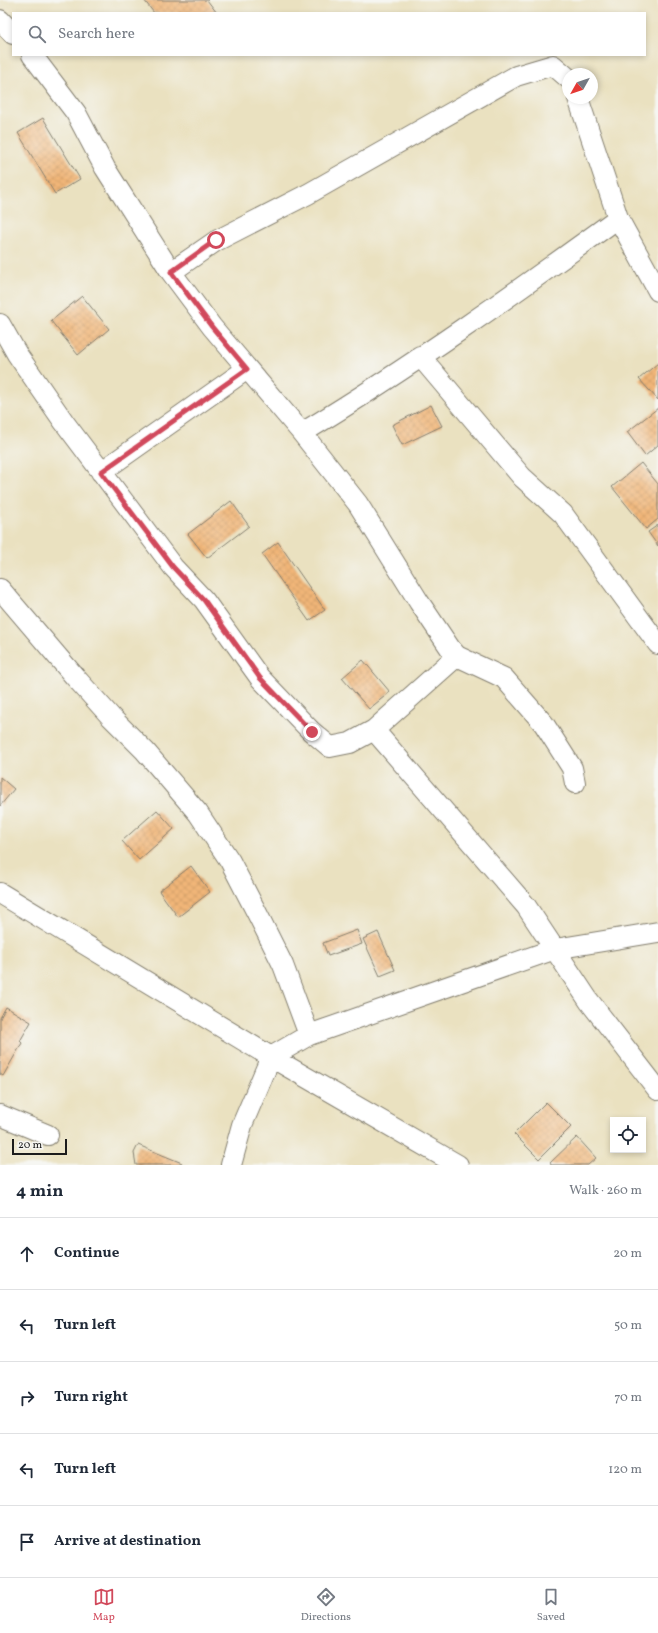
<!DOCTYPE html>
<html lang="en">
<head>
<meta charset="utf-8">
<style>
	:root { --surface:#fff; --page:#f2f2f3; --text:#1f2937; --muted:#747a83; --line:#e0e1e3; --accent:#d1495b }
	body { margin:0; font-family:Vollkorn,serif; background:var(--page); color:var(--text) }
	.controls { position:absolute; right:12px; bottom:12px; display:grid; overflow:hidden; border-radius:0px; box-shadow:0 2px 6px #0003 }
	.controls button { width:36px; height:36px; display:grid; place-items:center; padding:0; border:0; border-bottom:1px solid var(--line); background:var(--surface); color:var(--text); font:20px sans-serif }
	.compass { position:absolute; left:562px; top:68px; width:36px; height:36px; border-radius:50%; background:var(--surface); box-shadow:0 2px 6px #0003; rotate:230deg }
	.scale { position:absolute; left:12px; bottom:10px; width:55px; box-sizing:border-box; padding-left:4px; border:2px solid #1c1c1c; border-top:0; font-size:11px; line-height:14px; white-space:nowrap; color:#1c1c1c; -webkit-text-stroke:3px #f6f6f2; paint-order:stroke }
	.stop { position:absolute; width:12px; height:12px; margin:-9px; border:3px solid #d1495b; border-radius:50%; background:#fff }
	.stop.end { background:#d1495b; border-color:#fff; box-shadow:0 1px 4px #0008 }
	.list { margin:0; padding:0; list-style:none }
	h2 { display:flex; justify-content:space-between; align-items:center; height:52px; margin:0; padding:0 16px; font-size:17px }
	h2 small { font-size:13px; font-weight:400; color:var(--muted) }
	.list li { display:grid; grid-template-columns:26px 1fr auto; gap:12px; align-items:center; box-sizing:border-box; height:72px; padding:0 16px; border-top:1px solid var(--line) }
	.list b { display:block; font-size:15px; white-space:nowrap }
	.list em { font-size:13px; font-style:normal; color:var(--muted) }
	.icon { flex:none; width:22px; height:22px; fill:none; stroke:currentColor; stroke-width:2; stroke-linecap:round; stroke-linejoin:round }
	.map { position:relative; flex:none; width:658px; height:1165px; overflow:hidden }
	.search { position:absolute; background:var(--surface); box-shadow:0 2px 6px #0003; left:12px; right:12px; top:12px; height:44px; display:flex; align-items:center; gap:10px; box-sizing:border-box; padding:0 14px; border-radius:0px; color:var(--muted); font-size:15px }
	.sheet { height:412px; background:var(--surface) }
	nav { display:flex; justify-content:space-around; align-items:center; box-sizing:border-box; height:56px; border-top:1px solid var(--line); background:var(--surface); font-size:11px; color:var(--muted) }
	nav a { display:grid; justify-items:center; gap:2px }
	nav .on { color:var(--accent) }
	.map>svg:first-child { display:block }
</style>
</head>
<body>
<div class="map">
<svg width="658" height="1165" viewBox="0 0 658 1165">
	<defs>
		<pattern id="building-cross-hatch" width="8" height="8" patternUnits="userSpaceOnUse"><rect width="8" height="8" fill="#f1b678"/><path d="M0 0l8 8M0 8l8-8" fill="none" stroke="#ce9c67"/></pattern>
	</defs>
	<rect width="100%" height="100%" fill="#f6f6f2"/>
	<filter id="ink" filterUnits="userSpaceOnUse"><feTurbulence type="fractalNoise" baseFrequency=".025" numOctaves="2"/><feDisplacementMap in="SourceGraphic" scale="8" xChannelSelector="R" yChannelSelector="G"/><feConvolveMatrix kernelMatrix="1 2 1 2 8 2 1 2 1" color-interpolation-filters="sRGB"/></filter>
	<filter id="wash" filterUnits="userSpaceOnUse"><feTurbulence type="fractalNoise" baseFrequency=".012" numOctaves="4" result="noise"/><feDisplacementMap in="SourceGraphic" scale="16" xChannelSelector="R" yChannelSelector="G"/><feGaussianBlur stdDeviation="0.9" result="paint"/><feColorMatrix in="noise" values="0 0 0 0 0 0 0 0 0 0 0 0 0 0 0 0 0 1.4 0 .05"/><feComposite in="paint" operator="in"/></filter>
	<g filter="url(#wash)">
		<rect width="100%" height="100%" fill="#eae1c0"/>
		<g id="blocks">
			<path fill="url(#building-cross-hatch)" d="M144 0H207L217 13H154Z
				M43 118 80 179 55 194 18 133Z
				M82 296 109 329 78 355 51 321Z
				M658 363V400L639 379Z
				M431 405 442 426 402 445 392 425Z
				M658 408V445L645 456 627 432Z
				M641 463 658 484V519L646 529 612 487Z
				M231 501 249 526 207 558 188 534Z
				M658 525V546L648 532Z
				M278 542 325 610 309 621 262 554Z
				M363 660 390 692 369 709 342 678Z
				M0 777 14 789 0 806Z
				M157 810 174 829 139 860 122 841Z
				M191 866 210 892 178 917 159 891Z
				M357 930 362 944 328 956 323 943Z
				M378 932 395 970 380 976 363 939Z
				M6 1007 31 1022 20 1041 22 1043 3 1076 0 1074V1018Z
				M546 1102 571 1127 539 1159 514 1134Z
				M577 1137 596 1158 588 1165H551L550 1163Z
				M138 1145 182 1163 181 1165H136L134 1153Z"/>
		</g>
	</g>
	<g filter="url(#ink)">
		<use href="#blocks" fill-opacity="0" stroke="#837e6e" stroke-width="1"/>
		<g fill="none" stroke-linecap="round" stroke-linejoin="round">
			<defs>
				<path id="minor" d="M0 20 13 34
					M32 55 76 113 105 168 171 272 212 327 302 433 358 504 419 602 450 648 457 656 504 678 544 724 572 768 575 783
					M578 98 618 218 658 291
					M171 272 216 241 308 194 516 76 553 65 568 78
					M0 324 17 354 64 422 173 567 204 600 260 678 311 731 330 747 350 743 374 730 457 656
					M420 356 522 477 563 514 658 644
					M302 433C411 367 515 293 618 218
					M101 472 247 369
					M0 589 75 677 111 717 145 751 198 813 230 861 259 917 283 965 309 1035
					M374 730 526 906 589 1001 658 1090
					M0 893 271 1057 458 1165
					M0 1115 48 1135
					M231 1165 242 1125 271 1057 309 1035 555 949 658 932"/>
			</defs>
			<use href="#minor" stroke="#837e6e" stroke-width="22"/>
			<use href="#minor" stroke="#fff" stroke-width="20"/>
		</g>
	</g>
	<g fill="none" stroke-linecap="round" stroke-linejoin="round" filter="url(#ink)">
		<path stroke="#d1495b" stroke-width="5" d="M216 240 171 272 212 327 247 369 101 472 173 567 204 600 260 678 312 732"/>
	</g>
</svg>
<div class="controls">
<button><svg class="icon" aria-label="locate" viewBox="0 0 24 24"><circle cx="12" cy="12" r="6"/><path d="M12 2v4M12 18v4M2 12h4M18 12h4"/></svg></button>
</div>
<svg class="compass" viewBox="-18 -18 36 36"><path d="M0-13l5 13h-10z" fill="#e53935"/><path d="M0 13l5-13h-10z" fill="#747a83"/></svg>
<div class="scale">20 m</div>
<div class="stop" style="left:216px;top:240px"></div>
<div class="stop end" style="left:312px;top:732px"></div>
<div class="search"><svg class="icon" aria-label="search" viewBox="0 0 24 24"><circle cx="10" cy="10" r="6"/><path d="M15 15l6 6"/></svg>Search here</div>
</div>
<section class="sheet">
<h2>4 min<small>Walk · 260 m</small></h2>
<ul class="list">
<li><svg class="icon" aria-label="ahead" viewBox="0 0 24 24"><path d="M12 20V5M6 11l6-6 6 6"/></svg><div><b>Continue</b></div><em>20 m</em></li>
<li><svg class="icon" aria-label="left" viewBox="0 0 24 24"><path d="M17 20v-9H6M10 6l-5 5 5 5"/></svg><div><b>Turn left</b></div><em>50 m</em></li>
<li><svg class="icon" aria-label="right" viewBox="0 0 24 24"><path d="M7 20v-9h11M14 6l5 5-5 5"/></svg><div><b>Turn right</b></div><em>70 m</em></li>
<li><svg class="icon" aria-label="left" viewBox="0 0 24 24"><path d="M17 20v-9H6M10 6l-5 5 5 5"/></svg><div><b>Turn left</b></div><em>120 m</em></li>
<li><svg class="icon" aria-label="arrive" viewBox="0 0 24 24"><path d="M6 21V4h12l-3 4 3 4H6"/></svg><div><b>Arrive at destination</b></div></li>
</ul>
</section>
<nav>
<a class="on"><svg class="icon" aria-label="map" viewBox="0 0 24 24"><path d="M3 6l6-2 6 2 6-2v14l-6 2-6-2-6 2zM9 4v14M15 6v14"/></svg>Map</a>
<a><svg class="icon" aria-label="directions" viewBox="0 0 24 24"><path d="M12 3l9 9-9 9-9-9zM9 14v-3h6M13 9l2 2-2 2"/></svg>Directions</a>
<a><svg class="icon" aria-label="saved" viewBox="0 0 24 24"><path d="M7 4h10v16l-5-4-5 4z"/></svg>Saved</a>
</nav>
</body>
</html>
